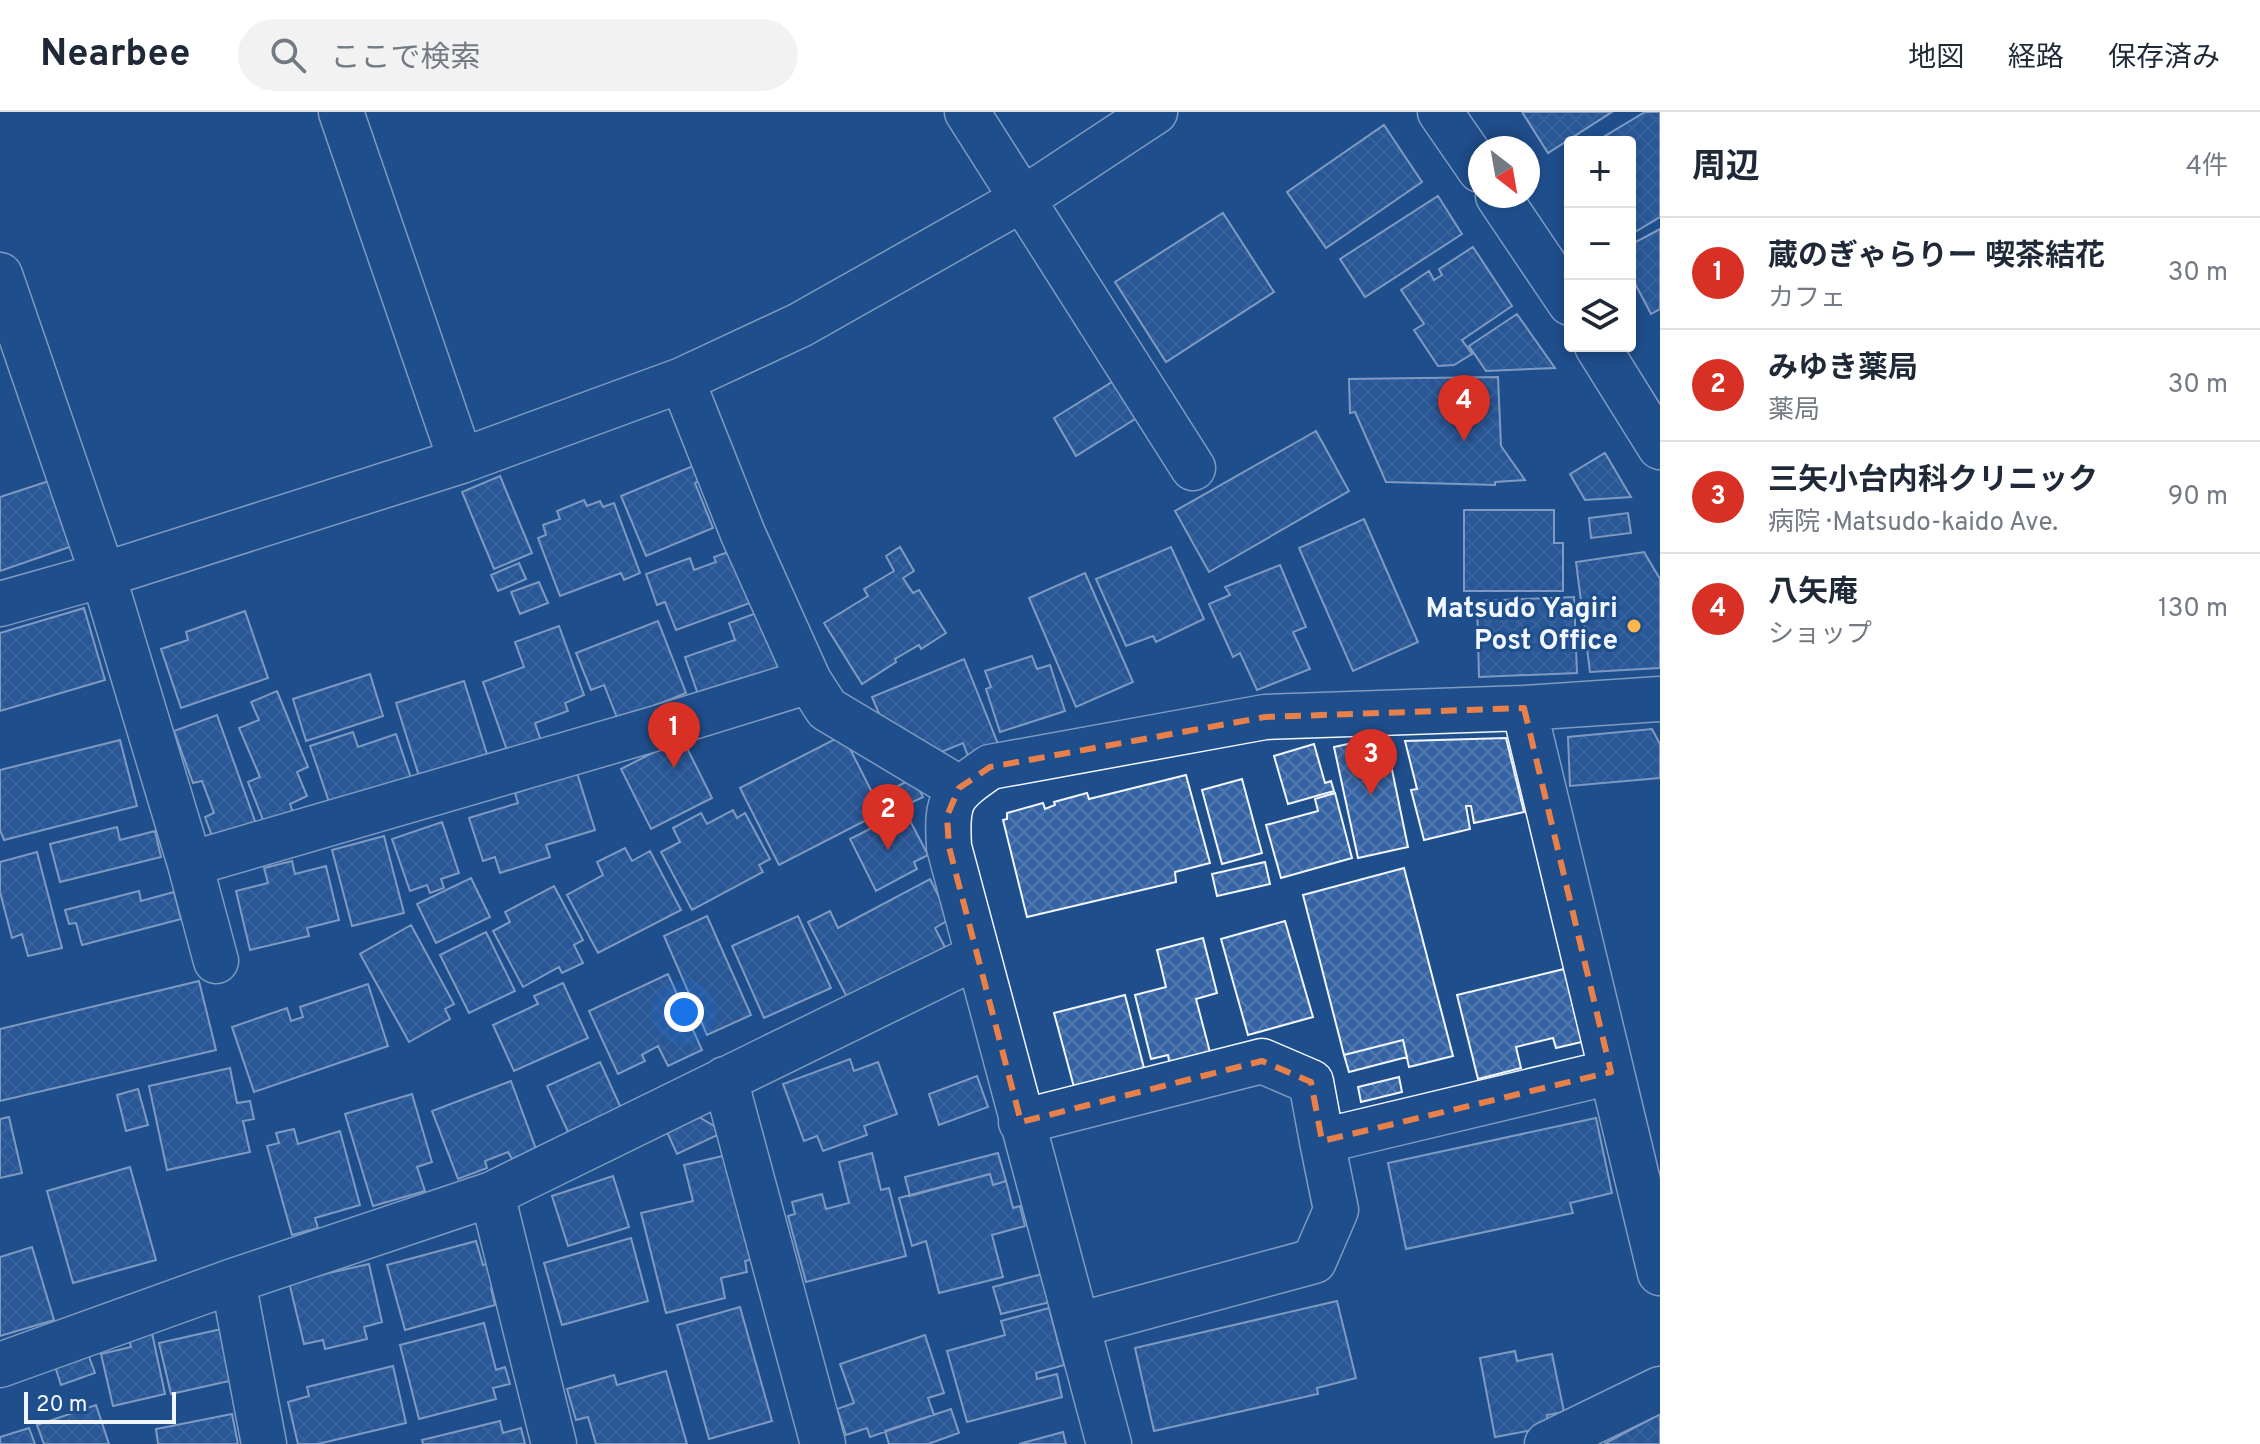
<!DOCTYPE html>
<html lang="ja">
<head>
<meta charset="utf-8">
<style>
	:root { --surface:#fff; --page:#f2f2f3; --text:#1f2937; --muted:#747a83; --line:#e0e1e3; --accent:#d93025 }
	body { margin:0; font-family:Overpass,"Noto Sans JP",sans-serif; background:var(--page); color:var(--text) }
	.controls { position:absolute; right:24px; top:24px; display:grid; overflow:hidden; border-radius:8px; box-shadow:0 4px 12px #0003 }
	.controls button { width:72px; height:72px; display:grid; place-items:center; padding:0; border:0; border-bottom:2px solid var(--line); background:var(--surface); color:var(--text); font:40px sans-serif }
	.compass { position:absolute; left:1468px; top:24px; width:72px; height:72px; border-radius:50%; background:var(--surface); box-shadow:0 4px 12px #0003; rotate:149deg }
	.scale { position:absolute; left:24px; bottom:20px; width:152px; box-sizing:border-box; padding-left:8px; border:4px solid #f2f6ff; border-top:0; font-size:22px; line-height:28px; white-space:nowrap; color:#f2f6ff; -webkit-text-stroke:6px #1f4e8c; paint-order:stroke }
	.you { position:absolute; left:684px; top:900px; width:28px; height:28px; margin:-20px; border:6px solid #fff; border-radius:50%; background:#1a73e8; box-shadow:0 0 0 12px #1a73e833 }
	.badge { display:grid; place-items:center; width:52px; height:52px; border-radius:50%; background:var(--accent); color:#fff; font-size:26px; font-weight:700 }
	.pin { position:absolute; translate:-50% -66px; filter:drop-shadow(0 2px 4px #0008) }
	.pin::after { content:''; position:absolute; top:42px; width:28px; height:24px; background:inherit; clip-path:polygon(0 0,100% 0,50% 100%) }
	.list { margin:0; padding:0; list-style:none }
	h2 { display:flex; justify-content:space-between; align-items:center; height:104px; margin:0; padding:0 32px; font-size:34px }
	h2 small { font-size:26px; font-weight:400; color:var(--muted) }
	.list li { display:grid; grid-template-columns:52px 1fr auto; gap:24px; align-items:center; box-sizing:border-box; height:112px; padding:0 32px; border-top:2px solid var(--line) }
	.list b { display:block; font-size:30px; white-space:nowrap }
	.list p { margin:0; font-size:26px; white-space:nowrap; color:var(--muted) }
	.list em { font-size:26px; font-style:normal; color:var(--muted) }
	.icon { flex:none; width:44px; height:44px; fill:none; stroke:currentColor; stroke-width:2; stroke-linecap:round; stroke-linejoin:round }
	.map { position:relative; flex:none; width:1660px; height:1332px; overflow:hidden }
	header { display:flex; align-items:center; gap:48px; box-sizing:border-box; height:112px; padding:0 40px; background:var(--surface); border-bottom:2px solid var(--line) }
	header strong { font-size:38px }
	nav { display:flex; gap:44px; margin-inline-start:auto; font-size:28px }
	.search { width:560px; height:72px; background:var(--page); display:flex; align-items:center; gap:20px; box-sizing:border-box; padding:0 28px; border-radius:44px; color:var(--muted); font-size:30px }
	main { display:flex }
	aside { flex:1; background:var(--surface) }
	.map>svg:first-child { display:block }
</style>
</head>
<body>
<header>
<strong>Nearbee</strong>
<div class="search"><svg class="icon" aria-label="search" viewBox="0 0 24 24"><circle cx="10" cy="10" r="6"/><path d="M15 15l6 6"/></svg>ここで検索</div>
<nav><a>地図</a><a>経路</a><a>保存済み</a></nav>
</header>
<main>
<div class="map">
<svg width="1660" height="1332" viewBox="0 0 1660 1332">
	<defs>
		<pattern id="building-cross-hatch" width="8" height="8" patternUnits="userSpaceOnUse" patternTransform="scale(2)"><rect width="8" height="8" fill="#3563a3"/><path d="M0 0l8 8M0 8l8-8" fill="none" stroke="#537ab1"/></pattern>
	</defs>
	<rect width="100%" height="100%" fill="#1f4e8c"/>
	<path fill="url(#building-cross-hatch)" stroke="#f2f6ff" stroke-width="2" d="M1522 0H1612L1548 41Z
		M1645 0H1660V105L1630 123V30H1595Z
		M1384 13 1422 70 1326 136 1287 80Z
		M1438 84 1462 122 1365 185 1340 147Z
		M1223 101 1274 180 1166 250 1115 170Z
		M1660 117V197L1651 202 1630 162V133Z
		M1473 135 1512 194 1462 228 1472 242 1454 253 1438 254 1414 218 1424 212 1401 178 1429 159 1434 168 1442 163 1439 157Z
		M1517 202 1555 256 1486 259 1469 234Z
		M1498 265 1501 334 1525 368 1495 370V373L1386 370 1355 300 1350 301 1349 267Z
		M1117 267 1140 304 1076 344 1054 306Z
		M1316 319 1349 379 1209 460 1175 399Z
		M1605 341 1631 385 1585 388 1570 362Z
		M693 354 699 369 695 371 713 416 646 444 621 384Z
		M500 364 532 441 494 457 462 380Z
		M61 365 81 431 0 459V385Z
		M584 388 587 394 600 389 603 395 614 391 640 461 624 468 621 461 560 484 538 426 546 423 543 413 560 407 557 399Z
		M1464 398H1554V431H1563V479H1464Z
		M1628 401 1631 421 1591 426 1589 406Z
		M1364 407 1418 530 1353 559 1299 436Z
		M900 435 914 459 903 466 913 481 919 478 946 521 921 537 919 533 895 547 896 550 862 572 824 511 868 484 864 477 894 459 886 444Z
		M1171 435 1204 507 1156 530 1153 524 1126 534 1096 467Z
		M731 439 750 491 676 518 665 490 657 493 646 462 690 446 694 458 716 450 714 445Z
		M1644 440 1660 467V556L1590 560 1576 450Z
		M519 451 526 467 498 479 491 463Z
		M1280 453 1306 515 1293 520 1310 557 1257 578 1240 541 1233 545 1209 492 1230 483 1225 475Z
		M1085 461 1133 570 1076 595 1029 486Z
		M539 470 548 491 520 502 511 480Z
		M1574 485 1577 561 1479 565 1477 489Z
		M84 496 105 568 0 599V521Z
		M245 499 268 566 181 596 161 537 188 528 186 520Z
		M762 499 784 559 700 588 685 545 735 528 729 511Z
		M658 509 686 581 618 608 604 573 591 578 576 541Z
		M559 514 584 583 565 591 568 599 535 611 542 632 509 644 483 570 524 555 515 530Z
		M1032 544 1037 557 1050 553 1065 599 1000 620 986 577 991 575 985 559Z
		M964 547 998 632 968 644 963 631 939 641 883 611 872 585Z
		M370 562 383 604 306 629 293 587Z
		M464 569 487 642 419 664 396 591Z
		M277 579 308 655 297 660 307 684 290 692 293 701 265 713 248 670 260 665 239 616 259 608 251 590Z
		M217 603 256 712 213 727 205 705 214 701 202 669 193 671 174 619Z
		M1652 617 1660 632V666L1570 674 1568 625Z
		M353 620 358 635 396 622 411 666 330 693 310 634Z
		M843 623 882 700 779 753 740 676Z
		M1385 624 1408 735 1358 746 1334 635Z
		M1506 626 1524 700 1474 711 1471 694H1466L1470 717 1424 728 1411 678 1417 677 1405 629Z
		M120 628 137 694 4 728 0 718V658Z
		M684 630 712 686 651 717 621 657 670 632 672 637Z
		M1314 632 1325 671 1331 669 1334 679 1288 692 1274 644Z
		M577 661 595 718 546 733 550 745 500 761 495 745 483 749 469 706 518 691 515 681Z
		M1186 663 1210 751 1175 760 1176 770 1027 805 1003 708 1007 707V701L1043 691 1045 697 1055 693 1054 690 1087 681 1089 687Z
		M913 666 923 685 894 699 885 681Z
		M1242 667 1262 741 1222 752 1202 678Z
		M1335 681 1352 746 1281 766 1266 713 1318 699 1315 687Z
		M733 698 737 706 745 701 770 747 759 753 763 760 692 798 661 740 680 730 673 716 701 701 707 712Z
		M905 699 928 743 914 750 917 757 876 779 850 727Z
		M442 710 459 761 441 767 444 776 430 781 427 773 410 779 392 727Z
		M117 715 120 728 155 719 161 745 60 770 50 732Z
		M384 724 404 801 352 814 332 738Z
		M625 736 632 749 650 739 681 798 598 841 567 783 603 763 597 750Z
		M37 740 62 836 28 844 22 822 12 826 0 780V750Z
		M292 749 295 762 326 754 339 808 307 816 309 824 250 838 236 779 268 771 264 756Z
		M1265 750 1270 772 1217 784 1212 762Z
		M1404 756 1453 944 1409 955 1403 928 1344 943 1303 783Z
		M471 766 490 805 436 831 417 792Z
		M930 767 950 807 935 816 947 839 850 891 808 810 830 799 838 816Z
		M554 774 583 828 574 833 583 851 562 861 559 855 523 875 493 819 510 810 505 800Z
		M139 779 141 789 174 780 181 807 82 833 76 811 69 812 65 798Z
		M707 804 751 903 707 923 664 824Z
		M798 804 831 876 764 906 732 834Z
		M1285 809 1313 905 1248 923 1221 827Z
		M411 813 454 892 445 897 450 907 409 930 360 842Z
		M486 820 515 879 469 901 440 843Z
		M1203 826 1217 881 1196 887 1211 944 1170 954 1168 943 1151 947 1135 883 1166 875 1157 838Z
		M1572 855 1590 928 1556 936 1553 926 1516 935 1521 956 1478 967 1457 883Z
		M668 862 702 938 668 954 658 934 642 943 645 949 618 962 589 899Z
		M199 869 216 938 0 989V917Z
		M563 871 588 926 514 959 493 913 538 892 534 884Z
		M368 872 388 934 254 980 232 915 287 896 291 909 303 905 300 895Z
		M1125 883 1144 956 1074 975 1054 901Z
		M1403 928 1407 945 1349 960 1344 943Z
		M850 947 854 959 878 950 897 1002 864 1014 867 1023 823 1039 817 1024 804 1029 783 972Z
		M600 950 621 996 568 1020 547 974Z
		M230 956 237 991 250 989 254 1007 243 1009 250 1040 167 1058 149 974Z
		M977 964 988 995 939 1013 929 982Z
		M1399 965 1402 980 1361 990 1358 975Z
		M511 969 536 1037 512 1047 508 1040 485 1049 487 1056 458 1067 432 999Z
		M138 977 148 1013 126 1019 117 983Z
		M412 982 432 1050 417 1055 425 1079 373 1094 345 1002Z
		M9 1005 22 1061 0 1066V1007Z
		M699 1005 724 1020 677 1042 667 1020Z
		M1596 1006 1612 1081 1570 1091 1573 1101 1406 1137 1388 1051Z
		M294 1017 298 1032 340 1019 360 1093 315 1106 318 1116 292 1123 267 1034 279 1031 276 1021Z
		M872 1041 881 1078 889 1076 906 1144 806 1170 788 1104 795 1102 792 1090 822 1082 826 1097 849 1091 839 1050Z
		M998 1041 1006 1069 993 1073 990 1062 910 1084 905 1065Z
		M731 1042 757 1146 745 1149 747 1160 721 1166 725 1186 666 1201 641 1101 693 1089 684 1053Z
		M130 1055 156 1148 73 1171 47 1079Z
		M990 1062 993 1073 1006 1069 1013 1096 1020 1094 1025 1114 992 1123 1003 1165 939 1181 926 1129 912 1134 899 1086Z
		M613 1064 629 1115 568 1134 552 1084Z
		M631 1126 648 1189 562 1213 544 1151Z
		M476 1129 483 1153 493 1150 498 1173 491 1176 495 1193 405 1218 387 1153Z
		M32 1135 54 1208 0 1224V1145Z
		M369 1152 382 1210 364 1215 367 1227 325 1237 323 1228 304 1232 289 1170Z
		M1042 1162 1050 1190 1001 1202 993 1175Z
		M1337 1189 1356 1266 1317 1276 1318 1282 1154 1319 1135 1236Z
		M740 1195 772 1309 709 1327 677 1213Z
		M1049 1196 1064 1253 1036 1261 1037 1267 1057 1262 1062 1285 967 1310 947 1239 1005 1223 1001 1209Z
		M484 1211 496 1258 505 1255 510 1272 493 1276 496 1287 419 1307 400 1233Z
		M226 1216 238 1267 171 1282 159 1231Z
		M152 1221 165 1282 113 1294 101 1242 131 1235 129 1226Z
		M925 1223 944 1281 928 1286 934 1303 870 1325 867 1316 846 1323 837 1297 854 1291 840 1252Z
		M1515 1239 1517 1249 1552 1242 1564 1300 1547 1303 1549 1315 1495 1325 1480 1246Z
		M88 1242 95 1261 61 1273 55 1254Z
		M393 1254 406 1311 318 1332H298L288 1290 309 1284 307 1275Z
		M666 1259 687 1332H596L588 1305 576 1308 567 1277 614 1263 617 1273Z
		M96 1293 109 1332H44L37 1313Z
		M951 1297 959 1321 928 1332H889L885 1319Z
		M232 1302 238 1332H158L156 1317Z
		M1660 1302V1332H1604Z
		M500 1309 503 1321 521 1316 525 1332H423L422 1328Z
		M29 1316 35 1332H0V1325Z
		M1063 1320 1066 1332H1019Z"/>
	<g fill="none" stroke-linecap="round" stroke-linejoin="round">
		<defs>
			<path id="minor" d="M341 0 461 349
				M967 0 1193 356
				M0 163 103 463 190 752 216 849
				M682 268 743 422 809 569 827 597 959 676
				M0 492 103 463 461 349 682 268 800 213 1023 87 1155 0
				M1524 596 1660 1161
				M190 752 657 616 809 569
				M725 967 823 1332
				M1021 1010 1262 949 1311 970 1322 1029 1611 960
				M492 1082 554 1332
				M233 1169 264 1332
				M1078 1213 1314 1149 1336 1098 1322 1029
				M0 1253 233 1169 492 1082 976 845
				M1109 1332 949 735C946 686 951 682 990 655L1265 605 1524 596 1660 587
				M1547 1332 1660 1277"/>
			<path id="major" d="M1440 0 1480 58
				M1498 84 1570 191
				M1597 234 1660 335"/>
		</defs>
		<use href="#minor" stroke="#f2f6ff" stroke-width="47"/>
		<use href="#major" stroke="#f2f6ff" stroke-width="47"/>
		<use href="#minor" stroke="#1f4e8c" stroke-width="44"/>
		<use href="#major" stroke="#1f4e8c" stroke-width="44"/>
	</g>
	<path d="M0 0H1660V1332H0ZM1524 596 1611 960 1322 1029 1311 970 1262 949 1021 1010 949 735 947 704 959 676 990 655 1265 605Z" fill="#1f4e8c" fill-opacity=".55" fill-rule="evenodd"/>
	<path fill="none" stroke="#ea8049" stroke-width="6" stroke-dasharray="16 10" stroke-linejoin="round" d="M1524 596 1611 960 1322 1029 1311 970 1262 949 1021 1010 949 735 947 704 959 676 990 655 1265 605Z"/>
	<circle fill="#ffb74d" stroke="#1f4e8c" stroke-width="3" cx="1634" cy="514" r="8"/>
	<g text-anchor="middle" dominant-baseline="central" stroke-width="6" stroke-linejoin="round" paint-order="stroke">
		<g font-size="28" font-weight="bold" fill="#f2f6ff" stroke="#1f4e8c" text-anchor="end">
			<text x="1618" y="498">Matsudo Yagiri<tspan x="1618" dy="32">Post Office</tspan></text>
		</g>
	</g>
</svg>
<div class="controls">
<button>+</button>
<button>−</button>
<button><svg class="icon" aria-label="layers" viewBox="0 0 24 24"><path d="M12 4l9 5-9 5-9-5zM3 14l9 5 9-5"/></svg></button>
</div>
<svg class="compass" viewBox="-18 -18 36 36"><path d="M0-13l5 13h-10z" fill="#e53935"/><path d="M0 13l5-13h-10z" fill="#747a83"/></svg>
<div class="scale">20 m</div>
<div class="you"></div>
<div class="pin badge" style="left:674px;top:656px">1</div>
<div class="pin badge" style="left:888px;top:738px">2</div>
<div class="pin badge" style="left:1371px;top:683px">3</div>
<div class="pin badge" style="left:1464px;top:329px">4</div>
</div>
<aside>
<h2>周辺<small>4件</small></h2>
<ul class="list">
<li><span class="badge">1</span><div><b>蔵のぎゃらりー 喫茶結花</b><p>カフェ</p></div><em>30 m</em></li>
<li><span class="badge">2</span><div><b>みゆき薬局</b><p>薬局</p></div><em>30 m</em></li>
<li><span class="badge">3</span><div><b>三矢小台内科クリニック</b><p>病院 · Matsudo-kaido Ave.</p></div><em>90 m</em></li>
<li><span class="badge">4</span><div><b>八矢庵</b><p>ショップ</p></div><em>130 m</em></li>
</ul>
</aside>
</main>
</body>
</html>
